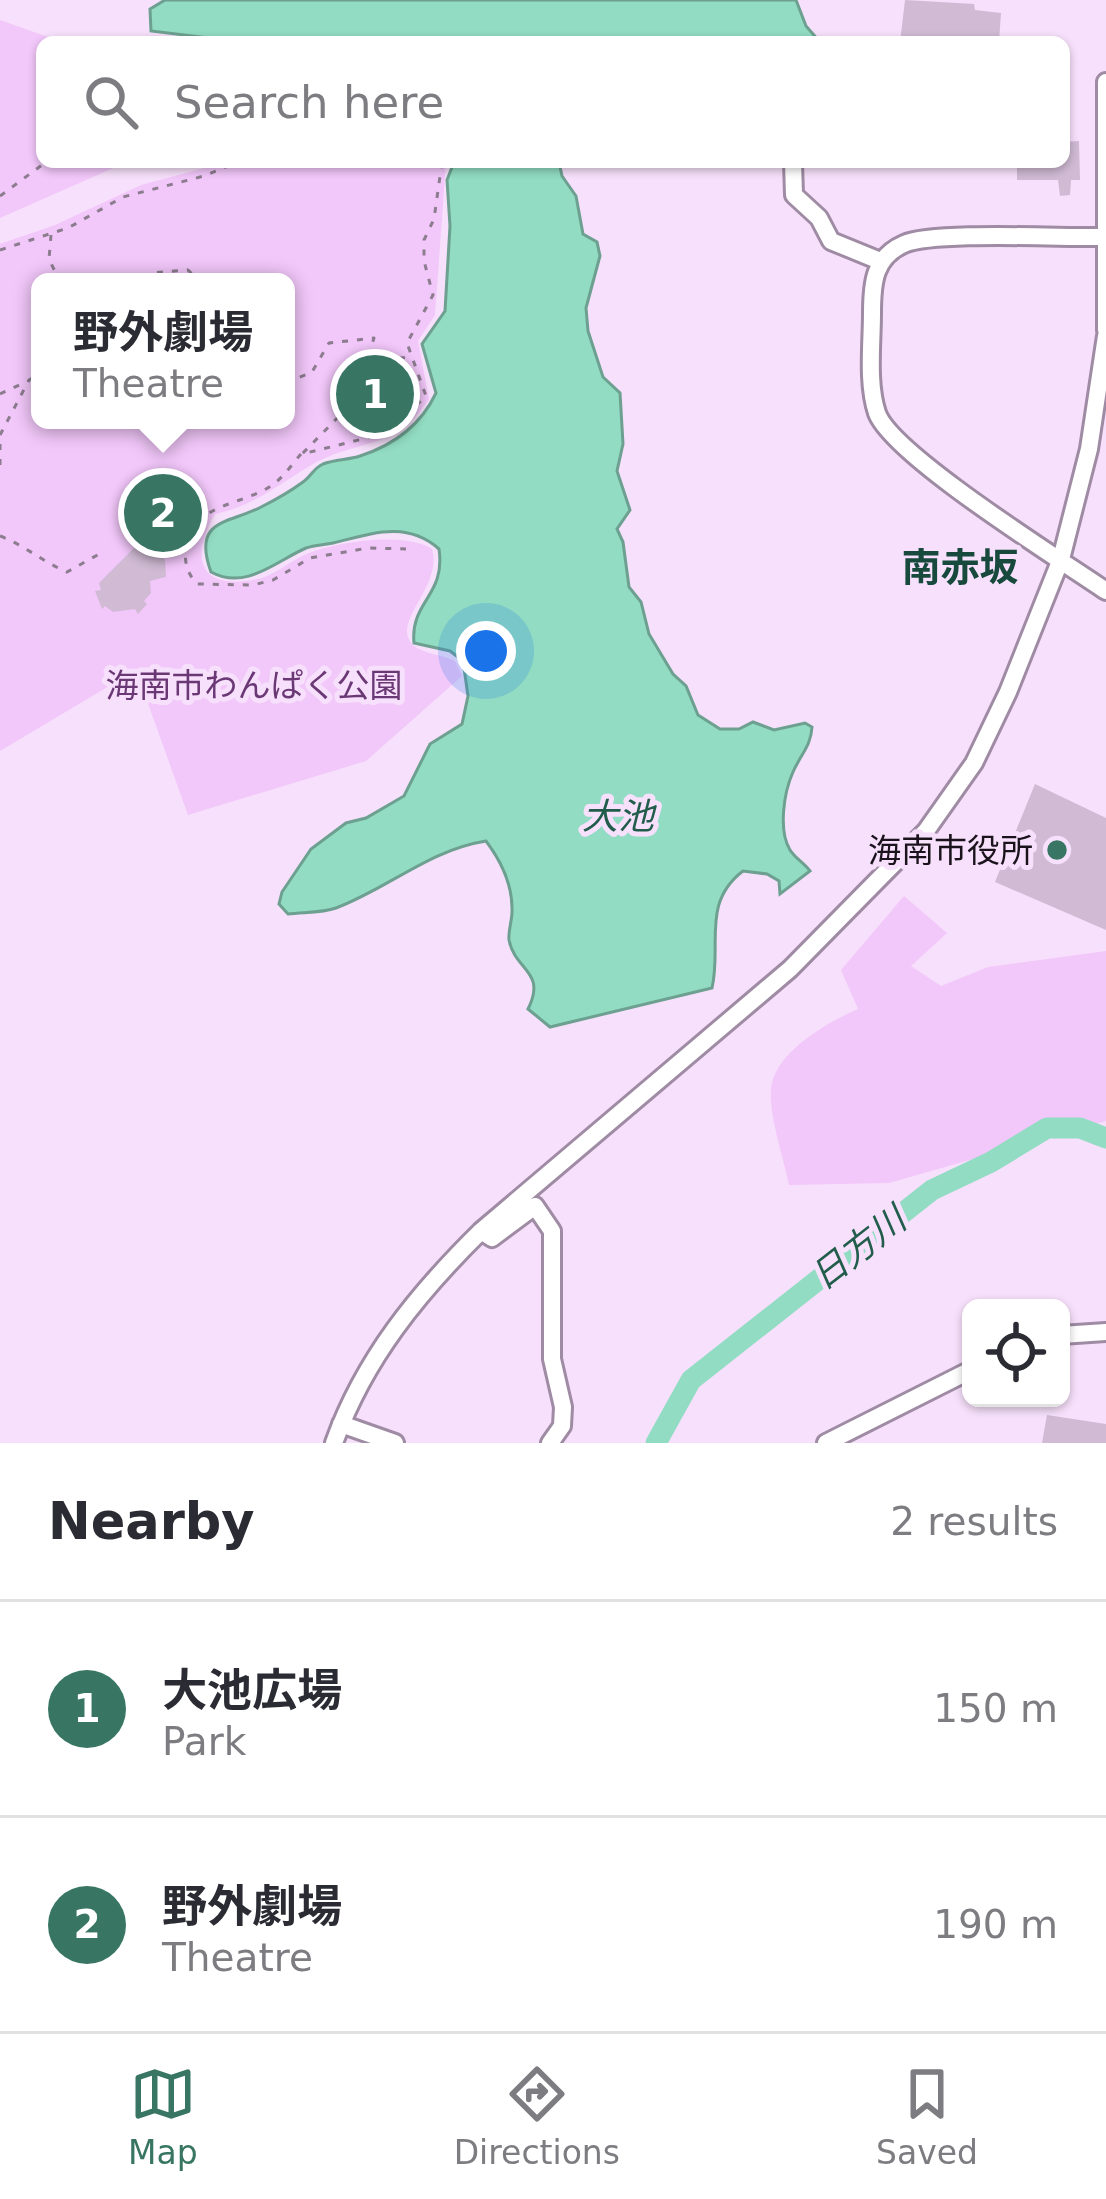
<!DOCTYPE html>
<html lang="en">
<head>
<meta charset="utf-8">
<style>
	:root { --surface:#fff; --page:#f7f7f7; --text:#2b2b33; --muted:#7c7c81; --line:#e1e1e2; --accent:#387663 }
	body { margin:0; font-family:"DejaVu Sans","Noto Sans JP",sans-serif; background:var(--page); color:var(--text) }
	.controls { position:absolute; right:36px; bottom:36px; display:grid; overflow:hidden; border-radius:18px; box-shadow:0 3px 9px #0004 }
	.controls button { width:108px; height:108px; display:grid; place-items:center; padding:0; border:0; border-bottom:3px solid var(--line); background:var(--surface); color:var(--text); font:60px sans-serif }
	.you { position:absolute; left:486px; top:651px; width:42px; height:42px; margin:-30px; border:9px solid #fff; border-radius:50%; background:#1a73e8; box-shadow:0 0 0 18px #1a73e833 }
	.badge { display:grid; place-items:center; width:78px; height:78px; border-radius:50%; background:var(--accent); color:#fff; font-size:39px; font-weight:700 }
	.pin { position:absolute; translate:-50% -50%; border:6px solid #fff; box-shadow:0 3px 12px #0006 }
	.popup { position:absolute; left:31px; top:273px; width:264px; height:156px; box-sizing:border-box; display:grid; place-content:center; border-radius:18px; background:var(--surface); filter:drop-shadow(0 3px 9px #0005); font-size:39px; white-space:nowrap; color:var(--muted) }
	.popup b { font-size:45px; color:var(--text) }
	.popup::after { content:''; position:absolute; left:50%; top:100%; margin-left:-24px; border:24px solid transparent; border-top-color:var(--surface) }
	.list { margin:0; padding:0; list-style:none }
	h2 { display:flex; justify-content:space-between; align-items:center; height:156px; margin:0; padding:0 48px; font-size:51px }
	h2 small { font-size:39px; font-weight:400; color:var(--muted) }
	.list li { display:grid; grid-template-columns:78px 1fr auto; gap:36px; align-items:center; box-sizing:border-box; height:216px; padding:0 48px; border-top:3px solid var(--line) }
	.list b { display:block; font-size:45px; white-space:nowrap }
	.list p { margin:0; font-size:39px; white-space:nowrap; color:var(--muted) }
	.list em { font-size:39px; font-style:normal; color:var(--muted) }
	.icon { flex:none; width:66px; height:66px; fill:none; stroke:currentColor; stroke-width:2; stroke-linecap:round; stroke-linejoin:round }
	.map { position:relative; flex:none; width:1106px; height:1443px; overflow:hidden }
	.search { position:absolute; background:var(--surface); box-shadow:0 3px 9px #0004; left:36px; right:36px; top:36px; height:132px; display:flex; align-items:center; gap:30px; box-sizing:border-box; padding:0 42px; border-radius:18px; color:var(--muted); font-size:45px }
	.sheet { height:588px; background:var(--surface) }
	nav { display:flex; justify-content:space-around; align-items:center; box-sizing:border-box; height:168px; border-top:3px solid var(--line); background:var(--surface); font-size:33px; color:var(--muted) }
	nav a { display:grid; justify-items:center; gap:6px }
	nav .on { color:var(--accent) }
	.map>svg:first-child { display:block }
</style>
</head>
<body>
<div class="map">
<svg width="1106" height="1443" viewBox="0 0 1106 1443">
	<rect width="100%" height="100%" fill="#f7e0fb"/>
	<path fill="#f2c7fa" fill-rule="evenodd" d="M0 20 62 42H42V162H127L0 218Z
		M227 162H446L435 315 418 341 429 399C394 453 355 438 308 467 275 487 253 506 215 514 191 556 197 590 253 580 273 577 287 563 304 555 335 542 403 531 432 549 443 587 391 621 412 644 419 653 444 655 455 661L462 676 366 761 188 815 136 670 0 751V244L55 225 141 185ZM40 282H286V420H40Z
		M904 896 947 933 911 966 941 986 988 967 1106 951V1121L889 1183 789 1185C784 1159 769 1116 771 1090 773 1053 828 1022 858 1009L841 970Z"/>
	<path fill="#91dcc2" stroke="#6da090" stroke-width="3" d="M165 0H796L806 26 820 42H242L151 31 150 9Z
		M454 162H559L562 176 576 196 583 234 597 242 600 256 586 308 588 331 603 377 620 393 623 444 617 471 630 510 617 529 623 542 629 587 641 602 649 634 673 674 686 686 698 715 720 729H739L753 722 774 730 805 723 812 727C811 746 801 754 793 772 784 792 778 830 790 850 795 858 804 863 810 871L780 894 779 881 767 874 743 871C701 903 722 945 712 988L550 1027 528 1009C547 971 515 971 509 940 508 932 512 920 512 912 513 886 501 861 486 841 429 850 389 888 336 908 322 913 303 912 288 914L279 904 282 892 311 849 346 823 366 818 404 796 430 744 462 724 468 696 463 661 450 651 414 643C410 601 446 596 439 549 406 520 371 534 333 543 324 545 315 545 306 548 276 561 246 591 211 572 191 517 231 524 263 506 275 500 292 490 303 482 311 476 314 468 323 464 335 459 348 460 360 456 394 445 421 425 436 393L422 344 445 311 450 226 447 180Z"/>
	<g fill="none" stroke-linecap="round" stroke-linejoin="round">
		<path stroke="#91dcc2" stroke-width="21" d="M656 1443 691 1380 932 1190 991 1162 1047 1128H1080L1106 1138"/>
	</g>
	<path fill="#d0bad4" d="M905 0 974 4 975 10 1001 13 999 42H900Z
		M1079 141 1080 180H1071L1070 195 1060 196 1058 180H1017V162H1064V142Z
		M150 532 165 560 166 577 150 581 151 593 144 601 147 604 138 614 135 609 113 612 105 606 102 609 95 591 101 590 99 583Z
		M1035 784 1106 818V930L995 882Z
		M1047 1415 1106 1424V1443H1042Z"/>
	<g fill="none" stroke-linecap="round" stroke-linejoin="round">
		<defs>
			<path id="minor" d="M1106 82V330
				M793 162 794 195 819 218 831 241 880 261
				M1104 237C1064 238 934 231 904 244 874 257 872 283 872 313 872 344 867 383 877 413 892 455 1061 560 1106 591
				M481 1231 492 1238 535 1206 552 1231V1359L563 1407 562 1426 550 1443
				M1061 1335 1106 1332
				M341 1424 395 1443
				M334 1443C364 1359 418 1293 481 1231L790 969 926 831 974 763 1008 692 1061 559 1089 449 1106 336
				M826 1443 971 1370"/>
		</defs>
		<use href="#minor" stroke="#9f8ba4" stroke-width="22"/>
		<path stroke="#8b7c8e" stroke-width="3" stroke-dasharray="6 9" stroke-linecap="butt" d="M0 196 46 162
			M51 235 49 259 60 282
			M0 250 68 228 123 197 204 176 238 162
			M150 282 151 273 188 270 200 282
			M370 352 394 359 408 357
			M286 383 312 372 329 343 374 338 352 403 302 454 387 433 426 396 407 343 433 295 424 261V240L434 219 442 162
			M0 394 26 382
			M219 420 225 424 251 425 254 420
			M301 454C293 463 285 475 275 483 246 506 191 502 186 548 184 562 187 573 197 584L253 585 273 580 310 558 368 548 406 549
			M0 465V435L29 380 40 374
			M0 536C24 545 43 562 67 572L101 553"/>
		<use href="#minor" stroke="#fff" stroke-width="16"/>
	</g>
	<circle fill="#387663" stroke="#f7e0fb" stroke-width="4.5" cx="1057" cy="850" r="12"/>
	<g text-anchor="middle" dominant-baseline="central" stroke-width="10" stroke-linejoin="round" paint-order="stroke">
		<g font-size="33" fill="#6b3876" stroke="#f7e0fb">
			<text x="254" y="685">海南市わんぱく公園</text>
		</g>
		<g font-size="33" fill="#1a131c" stroke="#f7e0fb" text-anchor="end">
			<text x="1033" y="850">海南市役所</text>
		</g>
		<g font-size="36" font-style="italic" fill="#225d4c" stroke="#f7e0fb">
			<text x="618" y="816">大池</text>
			<text transform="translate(858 1248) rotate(-38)">日方川</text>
		</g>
		<g font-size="39" font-weight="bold" fill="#174a3c" stroke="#f7e0fb">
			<text x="960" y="567">南赤坂</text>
		</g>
	</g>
</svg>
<div class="controls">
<button><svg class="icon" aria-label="locate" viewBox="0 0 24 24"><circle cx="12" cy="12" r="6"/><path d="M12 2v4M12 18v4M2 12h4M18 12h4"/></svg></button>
</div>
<div class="you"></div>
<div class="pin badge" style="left:375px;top:394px">1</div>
<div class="pin badge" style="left:163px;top:513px">2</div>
<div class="popup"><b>野外劇場</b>Theatre</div>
<div class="search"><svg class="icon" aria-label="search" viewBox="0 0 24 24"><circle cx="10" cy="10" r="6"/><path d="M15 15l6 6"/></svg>Search here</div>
</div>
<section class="sheet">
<h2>Nearby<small>2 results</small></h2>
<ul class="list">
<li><span class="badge">1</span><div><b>大池広場</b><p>Park</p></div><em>150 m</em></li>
<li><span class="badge">2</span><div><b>野外劇場</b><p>Theatre</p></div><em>190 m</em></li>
</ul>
</section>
<nav>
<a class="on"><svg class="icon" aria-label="map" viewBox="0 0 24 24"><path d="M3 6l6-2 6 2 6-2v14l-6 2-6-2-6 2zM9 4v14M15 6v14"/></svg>Map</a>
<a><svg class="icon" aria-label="directions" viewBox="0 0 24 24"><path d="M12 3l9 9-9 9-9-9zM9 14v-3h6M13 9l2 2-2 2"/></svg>Directions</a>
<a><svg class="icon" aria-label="saved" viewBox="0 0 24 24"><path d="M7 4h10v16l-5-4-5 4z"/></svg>Saved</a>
</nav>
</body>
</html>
